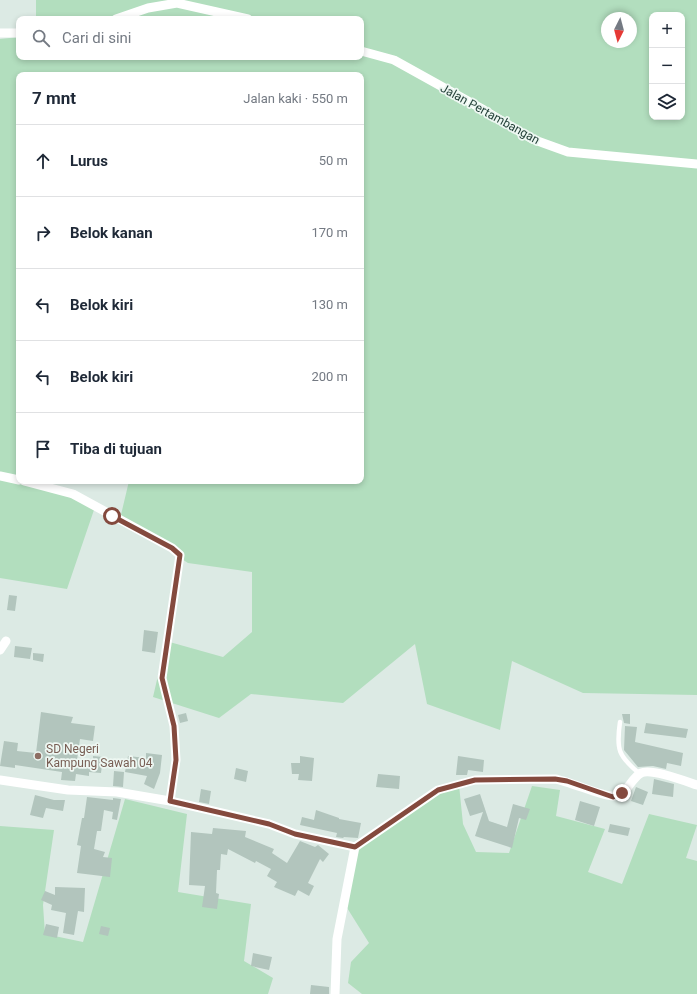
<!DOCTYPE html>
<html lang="id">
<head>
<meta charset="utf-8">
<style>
	:root { --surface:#fff; --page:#f2f2f3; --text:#1f2937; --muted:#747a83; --line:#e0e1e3 }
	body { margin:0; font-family:Roboto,sans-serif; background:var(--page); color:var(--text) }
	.controls { position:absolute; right:12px; top:12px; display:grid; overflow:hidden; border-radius:8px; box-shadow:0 2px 6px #0003 }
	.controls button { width:36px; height:36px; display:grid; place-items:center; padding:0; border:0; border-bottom:1px solid var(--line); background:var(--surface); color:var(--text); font:20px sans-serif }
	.compass { position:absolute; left:601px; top:12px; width:36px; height:36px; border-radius:50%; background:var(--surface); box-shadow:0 2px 6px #0003; rotate:186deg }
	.stop { position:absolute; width:12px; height:12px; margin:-9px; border:3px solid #844a3e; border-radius:50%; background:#fff }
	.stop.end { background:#844a3e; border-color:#fff; box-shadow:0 1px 4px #0008 }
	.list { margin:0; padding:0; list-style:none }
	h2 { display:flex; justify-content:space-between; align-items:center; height:52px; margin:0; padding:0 16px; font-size:17px }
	h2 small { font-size:13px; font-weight:400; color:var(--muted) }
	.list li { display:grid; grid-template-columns:26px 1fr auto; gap:12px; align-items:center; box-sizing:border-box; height:72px; padding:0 16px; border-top:1px solid var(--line) }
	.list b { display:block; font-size:15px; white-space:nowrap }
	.list em { font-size:13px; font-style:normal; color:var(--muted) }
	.icon { flex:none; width:22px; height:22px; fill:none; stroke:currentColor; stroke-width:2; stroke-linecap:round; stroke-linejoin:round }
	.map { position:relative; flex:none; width:697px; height:994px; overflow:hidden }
	.search { position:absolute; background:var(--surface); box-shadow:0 2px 6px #0003; left:16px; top:16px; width:348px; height:44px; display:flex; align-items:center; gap:10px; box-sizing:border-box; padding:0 14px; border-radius:8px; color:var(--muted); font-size:15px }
	.panel { position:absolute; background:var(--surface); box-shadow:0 2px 6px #0003; left:16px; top:72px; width:348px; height:412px; border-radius:8px }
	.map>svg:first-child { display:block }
</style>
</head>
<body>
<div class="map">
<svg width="697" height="994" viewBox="0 0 697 994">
	<rect width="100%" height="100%" fill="#dceae4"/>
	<path fill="#b2debe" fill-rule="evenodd" d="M36 0H697V695L583 693 512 661 500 730 427 704 415 644 343 703 251 694 219 718 153 697 166 641 223 657 252 632V572L188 563 120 519 129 481H361V75H19V481H29L95 507 67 589 0 578V39L19 37V57H361V19H36ZM652 15H682V117H652ZM607 18H631V42H607Z
		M459 785 463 824 476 852 509 853 532 786 560 790 556 816 605 829 588 872 622 884 649 814 697 825 686 858 697 861V994H362L348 983 351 962 369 943 344 903 355 851 431 792Z
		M125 799 187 814 178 892 251 904 244 961 273 978 268 994H0V826L54 830 43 905 45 934 83 942Z"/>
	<path fill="#b2c5bd" d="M9 595 17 596 15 611 7 610Z
		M144 630 158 632 155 653 142 651Z
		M15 646 32 648 30 659 14 657Z
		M33 653 44 654 43 662 33 660Z
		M41 712 73 717 71 723 95 726 93 741 80 739 77 760 93 762V756L103 757 101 773 89 772V776L76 774 75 781 61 780 62 772 15 765V768L0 766 4 741 18 743 17 751 36 753Z
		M186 713 188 721 180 723 178 715Z
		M622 714H630V724L624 723Z
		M646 723 688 729 686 738 644 733Z
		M625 726 637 727 635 742 683 753 681 766 667 763 666 769 653 766 638 767 624 750Z
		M146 753 162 755 160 773 154 789 144 784 147 776 125 772 128 756 146 758Z
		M300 756 314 758 312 781 298 780 299 774H292L291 763H300Z
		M458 756 484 760 483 772 468 770 467 775H456Z
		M236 768 248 771 246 782 234 779Z
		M114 771 124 772 123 787 113 786Z
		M378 774 400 776 399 789 376 787Z
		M654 779 674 784 673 797 652 794Z
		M636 787 648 792 643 805 631 801Z
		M201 789 211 791 209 804 199 802Z
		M480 794 489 821 507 827 513 804 530 809 526 820 519 818 512 848 475 836 483 812 470 816 464 799Z
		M35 795 54 800H65L63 811 46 808 43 818 30 815Z
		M87 797 113 800V798L121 799 117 820 112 819 113 812 104 810 101 831H97L94 849 105 852 103 857 112 858 110 877 77 873 81 846 77 845 82 818H84Z
		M580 801 600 807 594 826 575 820Z
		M316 810 339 818V819L361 823 358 838 344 837 343 838 336 837 337 833 300 825 302 817 314 820Z
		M610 824 630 828 628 836 608 832Z
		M213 828 246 831 245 837 274 849 272 853 287 863 300 841 315 847 318 845 329 854 323 862 320 859 308 883 314 886 309 896 298 890 295 896 274 887 277 882 267 876 271 869 256 861 255 863 228 849 227 855 221 854 220 870H217L216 893 219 894 217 909 202 907 205 886 189 885 191 832 212 834Z
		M55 887 85 888 84 912 78 911 74 935 63 933 66 913 51 910 52 905 41 900 45 891 55 895Z
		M46 924 59 927 57 938 43 935Z
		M101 926 110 928 108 936 99 934Z
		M253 953 272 957 269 970 251 966Z
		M311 985 329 987V994H310Z"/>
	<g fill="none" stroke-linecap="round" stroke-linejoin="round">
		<path stroke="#fff" stroke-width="4.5" d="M620 722C616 749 618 756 640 774"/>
		<path stroke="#fff" stroke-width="9" d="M116 19 148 8 177 3 248 19
			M0 33H19
			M361 51 394 60 484 110 532 139 568 152 697 164
			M0 476 19 480
			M24 481 73 494 172 548 180 555 162 678 174 726 176 760 170 801
			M0 650 6 641
			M0 780 68 790 117 792 170 801 269 824 295 834 355 847 438 790 475 780 555 779C568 781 605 797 613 796 627 796 630 779 641 773 651 768 685 781 697 785
			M335 994 337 939 355 847"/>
	</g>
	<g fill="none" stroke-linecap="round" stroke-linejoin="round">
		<path stroke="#844a3e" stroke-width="5" d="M112 516 172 548 180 555 162 678 174 726 176 760 170 801 269 824 295 834 355 847 438 790 475 780 555 779 567 781 613 797 622 793"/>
	</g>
	<circle fill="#8d6e63" stroke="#edf7f2" stroke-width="1.5" cx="38" cy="756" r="4"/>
	<g text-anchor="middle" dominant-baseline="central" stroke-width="3.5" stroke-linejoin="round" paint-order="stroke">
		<g font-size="12" fill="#1d3b33" stroke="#edf7f2">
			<text transform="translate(490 114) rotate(29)">Jalan Pertambangan</text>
		</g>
		<g font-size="12" fill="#785e54" stroke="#edf7f2" text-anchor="start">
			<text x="46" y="749">SD Negeri<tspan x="46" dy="14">Kampung Sawah 04</tspan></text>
		</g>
	</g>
</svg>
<div class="controls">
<button>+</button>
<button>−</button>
<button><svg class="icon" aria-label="layers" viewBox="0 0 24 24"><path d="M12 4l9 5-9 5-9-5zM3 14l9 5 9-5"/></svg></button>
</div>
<svg class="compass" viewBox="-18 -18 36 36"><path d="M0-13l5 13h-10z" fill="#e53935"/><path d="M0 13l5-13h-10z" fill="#747a83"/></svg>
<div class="stop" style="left:112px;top:516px"></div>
<div class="stop end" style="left:622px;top:793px"></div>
<div class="search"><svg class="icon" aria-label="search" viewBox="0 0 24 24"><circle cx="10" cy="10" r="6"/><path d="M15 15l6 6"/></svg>Cari di sini</div>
<section class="panel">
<h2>7 mnt<small>Jalan kaki · 550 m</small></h2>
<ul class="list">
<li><svg class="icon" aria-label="ahead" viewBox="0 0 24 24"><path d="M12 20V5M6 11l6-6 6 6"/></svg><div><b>Lurus</b></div><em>50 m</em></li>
<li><svg class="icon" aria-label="right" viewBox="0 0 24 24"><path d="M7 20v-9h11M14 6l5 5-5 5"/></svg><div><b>Belok kanan</b></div><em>170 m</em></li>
<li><svg class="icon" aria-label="left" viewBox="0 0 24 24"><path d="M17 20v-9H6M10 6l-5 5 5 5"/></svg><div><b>Belok kiri</b></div><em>130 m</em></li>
<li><svg class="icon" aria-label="left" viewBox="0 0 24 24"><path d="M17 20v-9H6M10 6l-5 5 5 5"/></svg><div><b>Belok kiri</b></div><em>200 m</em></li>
<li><svg class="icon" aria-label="arrive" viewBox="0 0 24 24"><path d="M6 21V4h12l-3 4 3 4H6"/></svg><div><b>Tiba di tujuan</b></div></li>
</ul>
</section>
</div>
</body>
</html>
